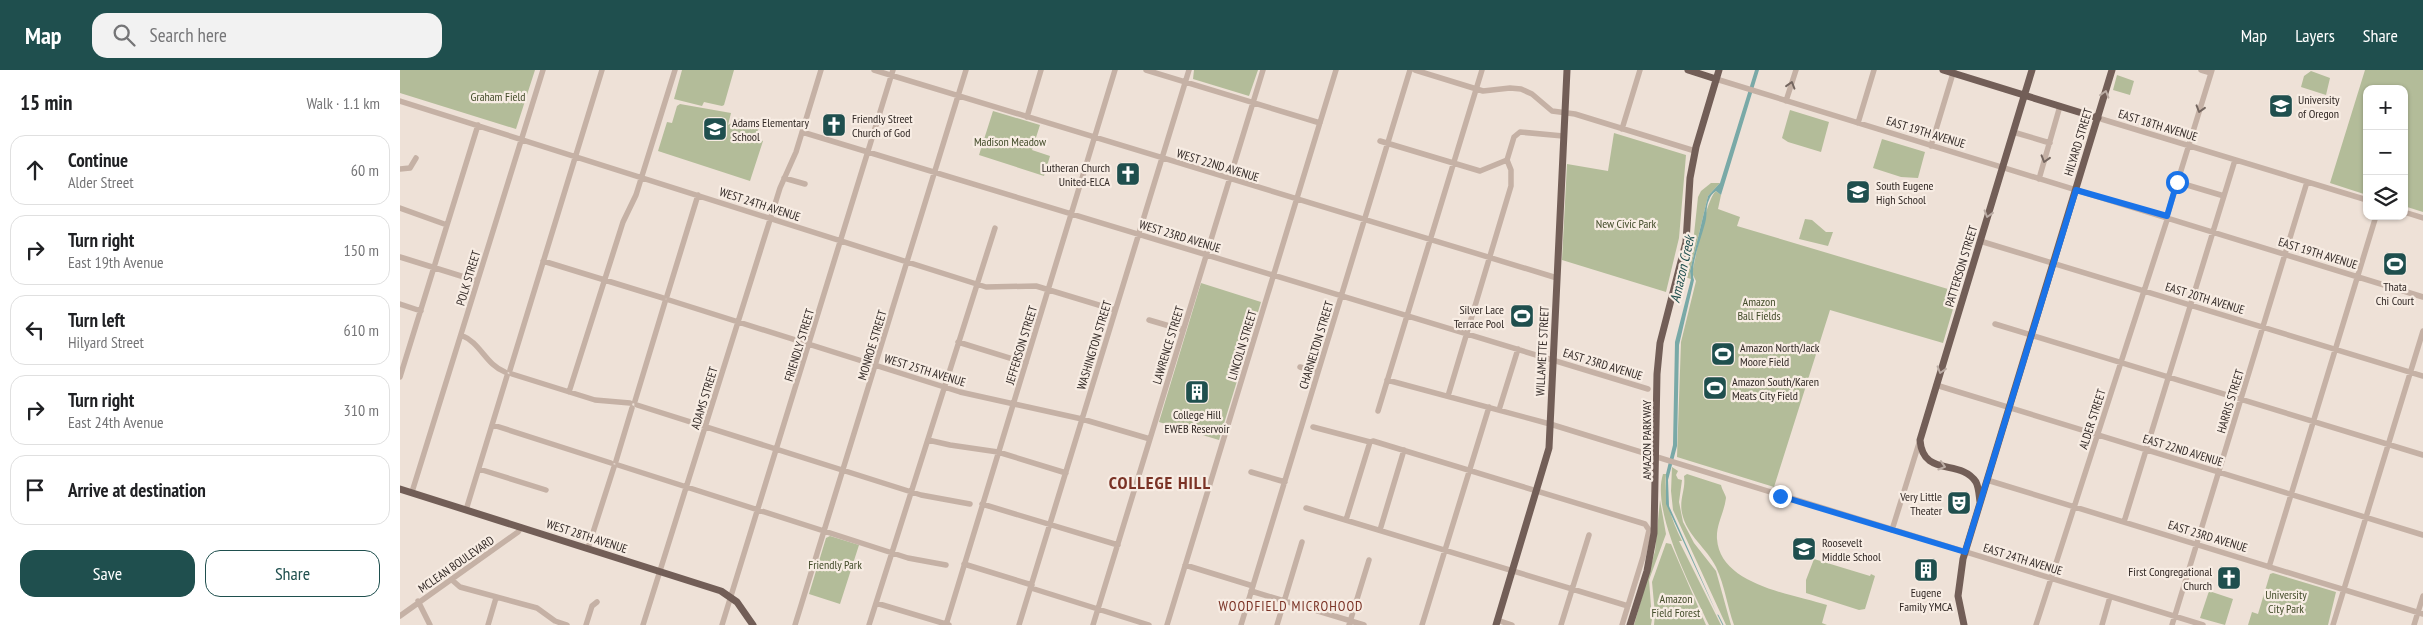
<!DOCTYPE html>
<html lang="en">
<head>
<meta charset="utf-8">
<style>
	:root { --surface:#fff; --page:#f2f2f2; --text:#202124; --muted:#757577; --line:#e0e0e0; --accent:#1f4f4e }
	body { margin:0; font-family:"PT Sans Narrow",sans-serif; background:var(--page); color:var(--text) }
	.controls { position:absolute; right:15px; top:15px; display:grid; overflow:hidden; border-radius:10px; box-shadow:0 1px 4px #0004 }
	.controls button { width:45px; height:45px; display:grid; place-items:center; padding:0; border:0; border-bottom:1px solid var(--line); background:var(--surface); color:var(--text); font:25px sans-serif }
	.stop { position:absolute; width:15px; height:15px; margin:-11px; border:4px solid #1a73e8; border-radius:50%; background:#fff }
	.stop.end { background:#1a73e8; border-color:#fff; box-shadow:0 1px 5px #0008 }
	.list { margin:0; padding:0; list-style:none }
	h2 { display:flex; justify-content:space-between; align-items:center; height:65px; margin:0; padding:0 20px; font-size:21px }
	h2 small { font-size:16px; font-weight:400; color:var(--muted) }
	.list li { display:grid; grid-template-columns:32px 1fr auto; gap:15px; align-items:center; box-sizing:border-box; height:70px; margin:0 10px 10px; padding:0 10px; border:1px solid var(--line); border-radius:15px }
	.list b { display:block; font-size:19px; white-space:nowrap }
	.list p { margin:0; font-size:16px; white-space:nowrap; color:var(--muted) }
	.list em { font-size:16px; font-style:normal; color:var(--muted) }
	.actions { display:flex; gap:10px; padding:15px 20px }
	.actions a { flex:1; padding:11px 0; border:1px solid var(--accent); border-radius:15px; text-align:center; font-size:18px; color:var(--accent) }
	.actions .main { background:var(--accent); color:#fff }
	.icon { flex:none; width:28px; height:28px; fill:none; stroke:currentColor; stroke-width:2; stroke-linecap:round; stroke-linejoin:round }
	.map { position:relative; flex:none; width:2023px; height:555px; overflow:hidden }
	header { display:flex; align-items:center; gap:30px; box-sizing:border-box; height:70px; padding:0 25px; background:var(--accent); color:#fff }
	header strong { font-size:24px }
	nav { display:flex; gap:28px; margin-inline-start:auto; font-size:18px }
	.search { width:350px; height:45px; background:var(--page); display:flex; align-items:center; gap:12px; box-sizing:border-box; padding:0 18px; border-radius:15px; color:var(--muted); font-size:19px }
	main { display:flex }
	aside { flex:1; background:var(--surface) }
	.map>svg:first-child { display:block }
</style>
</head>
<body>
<header>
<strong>Map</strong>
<div class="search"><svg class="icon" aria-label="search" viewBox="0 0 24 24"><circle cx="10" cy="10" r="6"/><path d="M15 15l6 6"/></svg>Search here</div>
<nav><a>Map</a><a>Layers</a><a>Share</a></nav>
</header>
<main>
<aside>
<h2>15 min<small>Walk · 1.1 km</small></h2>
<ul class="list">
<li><svg class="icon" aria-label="ahead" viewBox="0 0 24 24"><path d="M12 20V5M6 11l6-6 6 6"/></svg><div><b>Continue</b><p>Alder Street</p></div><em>60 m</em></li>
<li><svg class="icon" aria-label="right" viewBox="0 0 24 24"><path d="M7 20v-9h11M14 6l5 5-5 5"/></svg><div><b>Turn right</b><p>East 19th Avenue</p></div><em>150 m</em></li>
<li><svg class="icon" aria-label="left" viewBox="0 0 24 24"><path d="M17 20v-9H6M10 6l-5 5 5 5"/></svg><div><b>Turn left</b><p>Hilyard Street</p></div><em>610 m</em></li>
<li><svg class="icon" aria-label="right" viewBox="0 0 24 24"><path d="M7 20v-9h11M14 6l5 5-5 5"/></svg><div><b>Turn right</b><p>East 24th Avenue</p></div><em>310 m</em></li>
<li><svg class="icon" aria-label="arrive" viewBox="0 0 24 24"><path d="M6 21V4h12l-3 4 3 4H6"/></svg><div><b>Arrive at destination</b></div></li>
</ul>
<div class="actions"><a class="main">Save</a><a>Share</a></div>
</aside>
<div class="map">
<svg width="2023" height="555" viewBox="0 0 2023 555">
	<rect width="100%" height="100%" fill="#eee1d7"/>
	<path fill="#b3bc99" d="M0 0H135L116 59 0 23Z
		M282 0H334L324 35 322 36 304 32 302 36 274 29Z
		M794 0H858L849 26 793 9Z
		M1965 0H2023V142L2004 136V19H1967V125L1930 113Z
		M1911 1 1930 8 1926 25 1901 17 1904 6Z
		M1717 5 1734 11 1730 25 1713 20Z
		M280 34 331 43 328 55 340 48 357 52 359 58 355 68 363 71 350 111 258 81 267 52 272 53 277 36Z
		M1390 40 1429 52 1421 82 1388 72 1382 68Z
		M593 41 640 55 632 80 650 86 644 106 579 85Z
		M1214 63 1286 85 1279 168 1266 222 1162 190 1167 94 1208 101Z
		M1482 69 1525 82 1518 108 1501 107 1473 98Z
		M1311 113H1320L1308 126 1290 201 1291 209 1285 207 1292 183 1298 127 1301 121Z
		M1316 121 1321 125 1318 139 1340 147 1337 156 1558 222 1543 273 1430 240 1374 417 1277 387 1281 272 1296 211 1292 203C1296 187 1306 129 1316 121Z
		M1405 149 1412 150 1426 162H1433L1428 176 1399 169Z
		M801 213 861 232 819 370 759 352Z
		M1272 397 1278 401 1276 405 1278 409 1282 410 1279 432 1283 452 1294 473 1316 501 1331 555H1326L1273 440 1271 421Z
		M1263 404H1266C1264 428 1271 449 1282 471H1279L1321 555H1309C1292 519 1251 442 1263 404Z
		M1287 404 1321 415C1322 420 1326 425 1326 428 1324 443 1316 455 1317 469 1320 515 1392 524 1427 535L1422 553 1427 555H1334C1327 536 1325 516 1316 497 1307 478 1287 466 1282 443 1279 429 1286 419 1284 406Z
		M1260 430 1266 464 1249 510 1252 549 1251 555H1234L1255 481Z
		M430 466 459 475 440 534 409 524 426 468Z
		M1266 473 1271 474 1306 555H1254L1255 544 1252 512Z
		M1414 489 1470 506 1471 504 1475 506 1465 539 1459 540 1406 523V510Z
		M1873 503 1936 522 1928 555H1848L1852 542 1858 544 1870 504Z
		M1809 521 1833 529 1825 555 1800 548Z"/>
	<path fill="#79a9a7" d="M1355 0H1359L1321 125 1316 121C1313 123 1310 126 1309 130 1306 136 1307 143 1306 149 1303 165 1289 196 1294 210L1279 275 1277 376 1268 410 1269 436 1317 544 1266 434V404L1273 375 1275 272 1291 209 1290 201 1308 126 1320 113Z"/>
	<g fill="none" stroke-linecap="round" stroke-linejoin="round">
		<path stroke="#79a9a7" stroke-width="1" d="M1318 545 1323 555"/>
		<path stroke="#c5b1a5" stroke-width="5.5" d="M474 0 1157 208
			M746 0 920 53
			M1015 0 1083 21 1110 18 1121 19 1132 24 1152 41 1175 44 1295 81
			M1801 0 1811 3
			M1316 9 2023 227
			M0 31 586 217 636 216 715 240
			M1386 31 1396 0
			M627 47 641 0
			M1698 48 1967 130
			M1458 53 1474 0
			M1222 59 1240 0
			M402 62 1248 319
			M1613 62 1650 73
			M980 71 1080 101 1107 90 1114 67 1120 62 1163 66
			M1531 76 1554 0
			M0 99 10 98 16 88
			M384 108 405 114
			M1639 109 1660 36
			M1777 112 1824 126
			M0 138 47 155
			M2004 142 2023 148
			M1767 146 1812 0
			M1580 171 2023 306
			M0 187 77 211
			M143 191 263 228
			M267 226 298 125
			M269 230 560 322 682 349 750 369
			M0 234 21 241
			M749 250 783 260
			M1595 254 2023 385
			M61 265C81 273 85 294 105 302
			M558 272 626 293
			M900 297 918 302
			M110 300 202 0
			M112 304 195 330 230 333
			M0 307 78 55
			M987 310 1150 354 1803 555
			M1536 315 2023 465
			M169 322 223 152 236 125 275 0
			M1048 326 1111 116V100L1107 90
			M235 331 265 232
			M237 335 521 425 570 434
			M1099 340 1118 279
			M978 341 1082 0
			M93 355 211 393
			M913 357 970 372
			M528 370 550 375 598 382 666 403
			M216 391 232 338
			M218 395 508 488 546 495
			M79 399 146 420
			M851 402 885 412
			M1587 410 2023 544
			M12 422 143 0
			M582 434 718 475
			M906 438 1228 536
			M66 440 107 306
			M946 450 970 372 973 371 1245 454 1249 460 1243 487 1222 555
			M1724 452 1835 90
			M980 460 1004 380
			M1492 460 1520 370
			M188 478 214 397
			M564 494 632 515
			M785 495 853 516
			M1869 497 1976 146
			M52 510 60 517 137 538 155 551 167 555
			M631 518 749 555
			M851 521 964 555
			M18 531 30 555
			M476 533 549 555
			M0 546 118 462 121 457
			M1097 550 1112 555
			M88 555 96 528
			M186 555 192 536 197 532
			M243 555 380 118 396 82 421 0
			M322 555 493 0
			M395 555 566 0
			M469 555 595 158
			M546 555 715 0
			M619 555 789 0
			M693 555 863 0
			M767 555 936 0
			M841 555 1010 0
			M877 555 902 472
			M949 555 969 490
			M1022 555 1089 337
			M1161 555 1189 465
			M1636 555 1767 150
			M1702 555 1710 527
			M1772 555 1907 112
			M1933 555 2023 261
			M2014 555 2023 526"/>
		<path stroke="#725e57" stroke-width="7" d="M1288 0 1316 9
			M1543 0 1698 48
			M0 419 321 521 337 532 353 555
			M1580 432C1579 425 1579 418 1576 412 1560 388 1523 408 1520 370L1632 0
			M1096 555 1149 378 1167 0
			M1230 555 1247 501 1254 463 1257 304 1260 273 1286 172 1290 108 1296 77 1319 0
			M1564 555 1558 526 1563 489 1712 0"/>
	</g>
	<defs><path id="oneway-chevron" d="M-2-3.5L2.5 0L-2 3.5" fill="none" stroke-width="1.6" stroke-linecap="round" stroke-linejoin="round" transform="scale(1.25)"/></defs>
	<g stroke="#74665f">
		<use href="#oneway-chevron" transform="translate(1391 15) rotate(-73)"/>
		<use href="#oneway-chevron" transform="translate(1800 39) rotate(107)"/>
		<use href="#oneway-chevron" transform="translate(1645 89) rotate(107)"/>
	</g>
	<g stroke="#bbaca4">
		<use href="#oneway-chevron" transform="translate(1705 24) rotate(-73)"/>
		<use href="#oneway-chevron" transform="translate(1588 144) rotate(107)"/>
		<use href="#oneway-chevron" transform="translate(1541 300) rotate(107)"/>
		<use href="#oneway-chevron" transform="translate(1542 396) rotate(17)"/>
	</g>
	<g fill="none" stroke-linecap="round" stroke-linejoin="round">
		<path stroke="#1a73e8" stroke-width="6" d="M1380 426 1565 482 1676 120 1767 146 1777 112"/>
	</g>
	<defs>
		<symbol id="university-square" viewBox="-11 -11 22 22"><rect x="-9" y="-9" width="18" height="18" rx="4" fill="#1f4f4e" stroke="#f7ece3"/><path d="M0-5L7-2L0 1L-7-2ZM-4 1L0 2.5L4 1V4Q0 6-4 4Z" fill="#fff"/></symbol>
		<symbol id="church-square" viewBox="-11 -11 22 22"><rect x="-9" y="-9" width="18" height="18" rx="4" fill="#1f4f4e" stroke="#f7ece3"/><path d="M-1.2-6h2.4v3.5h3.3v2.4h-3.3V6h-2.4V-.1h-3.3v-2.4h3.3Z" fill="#fff"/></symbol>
		<symbol id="school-square" viewBox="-11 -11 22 22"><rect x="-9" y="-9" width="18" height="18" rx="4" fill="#1f4f4e" stroke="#f7ece3"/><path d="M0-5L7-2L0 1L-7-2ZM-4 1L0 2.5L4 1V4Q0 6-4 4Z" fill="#fff"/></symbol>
		<symbol id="stadium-square" viewBox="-11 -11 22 22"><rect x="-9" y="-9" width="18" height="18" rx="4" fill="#1f4f4e" stroke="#f7ece3"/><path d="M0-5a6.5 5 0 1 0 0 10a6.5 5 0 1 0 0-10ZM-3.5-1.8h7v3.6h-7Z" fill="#fff"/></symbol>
		<symbol id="building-square" viewBox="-11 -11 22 22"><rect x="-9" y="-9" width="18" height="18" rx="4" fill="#1f4f4e" stroke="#f7ece3"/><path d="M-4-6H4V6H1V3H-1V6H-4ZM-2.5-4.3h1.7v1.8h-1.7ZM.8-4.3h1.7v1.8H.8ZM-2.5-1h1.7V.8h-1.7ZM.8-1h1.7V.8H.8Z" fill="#fff"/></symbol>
		<symbol id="theatre-square" viewBox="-11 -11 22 22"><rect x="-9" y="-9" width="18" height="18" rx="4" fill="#1f4f4e" stroke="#f7ece3"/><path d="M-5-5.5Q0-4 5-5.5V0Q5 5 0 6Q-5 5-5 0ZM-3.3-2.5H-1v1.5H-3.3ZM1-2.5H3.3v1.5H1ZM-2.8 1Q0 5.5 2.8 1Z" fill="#fff"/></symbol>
	</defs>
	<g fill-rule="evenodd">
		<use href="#university-square" x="1867" y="22" width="28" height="28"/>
		<use href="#church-square" x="420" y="41" width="28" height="28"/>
		<use href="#school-square" x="301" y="45" width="28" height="28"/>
		<use href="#church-square" x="714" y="90" width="28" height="28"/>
		<use href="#school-square" x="1444" y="108" width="28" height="28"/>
		<use href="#stadium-square" x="1981" y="180" width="28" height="28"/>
		<use href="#stadium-square" x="1108" y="232" width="28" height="28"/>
		<use href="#stadium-square" x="1309" y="270" width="28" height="28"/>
		<use href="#stadium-square" x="1301" y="304" width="28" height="28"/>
		<use href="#building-square" x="783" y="308" width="28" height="28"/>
		<use href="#theatre-square" x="1545" y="419" width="28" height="28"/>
		<use href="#school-square" x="1390" y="465" width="28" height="28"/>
		<use href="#building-square" x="1512" y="486" width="28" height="28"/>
		<use href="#church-square" x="1815" y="494" width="28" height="28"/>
	</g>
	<g text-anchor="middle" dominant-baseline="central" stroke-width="4.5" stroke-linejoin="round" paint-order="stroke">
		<g font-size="12" fill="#444d2b" stroke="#f7ece3">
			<text x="98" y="26">Graham Field</text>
			<text x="610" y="71">Madison Meadow</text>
			<text x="1226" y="153">New Civic Park</text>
			<text x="1359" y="231">Amazon<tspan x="1359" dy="14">Ball Fields</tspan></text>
			<text x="435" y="494">Friendly Park</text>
			<text x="1886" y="524">University<tspan x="1886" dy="14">City Park</tspan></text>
			<text x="1276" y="528">Amazon<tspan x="1276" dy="14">Field Forest</tspan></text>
		</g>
		<g font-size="12" fill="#312825" stroke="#f7ece3" text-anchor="start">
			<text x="1898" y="29">University<tspan x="1898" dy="14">of Oregon</tspan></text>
			<text x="452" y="48">Friendly Street<tspan x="452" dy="14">Church of God</tspan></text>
			<text x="332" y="52">Adams Elementary<tspan x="332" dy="14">School</tspan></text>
			<text x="710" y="97" text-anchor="end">Lutheran Church<tspan x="710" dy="14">United-ELCA</tspan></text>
			<text x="1476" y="115">South Eugene<tspan x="1476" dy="14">High School</tspan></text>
			<text x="1995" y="216" text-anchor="middle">Thata<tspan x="1995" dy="14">Chi Court</tspan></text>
			<text x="1104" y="239" text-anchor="end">Silver Lace<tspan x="1104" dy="14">Terrace Pool</tspan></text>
			<text x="1340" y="277">Amazon North/Jack<tspan x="1340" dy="14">Moore Field</tspan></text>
			<text x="1332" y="311">Amazon South/Karen<tspan x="1332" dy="14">Meats City Field</tspan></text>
			<text x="797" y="344" text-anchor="middle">College Hill<tspan x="797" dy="14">EWEB Reservoir</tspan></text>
			<text x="1542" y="426" text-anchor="end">Very Little<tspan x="1542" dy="14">Theater</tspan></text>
			<text x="1422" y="472">Roosevelt<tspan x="1422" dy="14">Middle School</tspan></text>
			<text x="1812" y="501" text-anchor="end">First Congregational<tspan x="1812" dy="14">Church</tspan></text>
			<text x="1526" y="522" text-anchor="middle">Eugene<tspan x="1526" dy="14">Family YMCA</tspan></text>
		</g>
		<g font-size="12" fill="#312825" stroke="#f7ece3">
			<text transform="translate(1758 55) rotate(17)">EAST 18TH AVENUE</text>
			<text transform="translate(1526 62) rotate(17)">EAST 19TH AVENUE</text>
			<text transform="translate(1678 72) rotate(-73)">HILYARD STREET</text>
			<text transform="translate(818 95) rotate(17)">WEST 22ND AVENUE</text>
			<text transform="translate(360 134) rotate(18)">WEST 24TH AVENUE</text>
			<text transform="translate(780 166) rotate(17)">WEST 23RD AVENUE</text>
			<text transform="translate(1918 183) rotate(17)">EAST 19TH AVENUE</text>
			<text transform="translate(1561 196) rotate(-73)">PATTERSON STREET</text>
			<text transform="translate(68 208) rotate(-73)">POLK STREET</text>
			<text transform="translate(1805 228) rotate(17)">EAST 20TH AVENUE</text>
			<text transform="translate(399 275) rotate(-73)">FRIENDLY STREET</text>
			<text transform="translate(472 275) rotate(-73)">MONROE STREET</text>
			<text transform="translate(621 275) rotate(-73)">JEFFERSON STREET</text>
			<text transform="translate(694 275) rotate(-73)">WASHINGTON STREET</text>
			<text transform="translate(768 275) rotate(-73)">LAWRENCE STREET</text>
			<text transform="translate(842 275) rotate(-73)">LINCOLN STREET</text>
			<text transform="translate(916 275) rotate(-73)">CHARNELTON STREET</text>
			<text transform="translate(1142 281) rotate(-87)">WILLAMETTE STREET</text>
			<text transform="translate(1203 294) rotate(17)">EAST 23RD AVENUE</text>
			<text transform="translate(525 300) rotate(17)">WEST 25TH AVENUE</text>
			<text transform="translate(304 328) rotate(-73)">ADAMS STREET</text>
			<text transform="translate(1830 331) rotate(-73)">HARRIS STREET</text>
			<text transform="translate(1692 349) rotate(-72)">ALDER STREET</text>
			<text transform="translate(1246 370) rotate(-90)">AMAZON PARKWAY</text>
			<text transform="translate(1783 380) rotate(17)">EAST 22ND AVENUE</text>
			<text transform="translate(187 466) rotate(18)">WEST 28TH AVENUE</text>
			<text transform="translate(1808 466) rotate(17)">EAST 23RD AVENUE</text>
			<text transform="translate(1623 489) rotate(17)">EAST 24TH AVENUE</text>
			<text transform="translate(56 494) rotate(-35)">MCLEAN BOULEVARD</text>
		</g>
		<g font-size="14" font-style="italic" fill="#1f4f4e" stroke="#f7ece3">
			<text transform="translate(1282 199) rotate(-77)">Amazon Creek</text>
		</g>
		<g font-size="14" letter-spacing="1" fill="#7a3225" stroke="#f7ece3">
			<text x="891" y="536">WOODFIELD MICROHOOD</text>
		</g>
		<g font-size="18" font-weight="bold" letter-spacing="1" fill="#7a3225" stroke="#f7ece3">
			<text x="760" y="412">COLLEGE HILL</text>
		</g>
	</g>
</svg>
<div class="controls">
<button>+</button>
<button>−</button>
<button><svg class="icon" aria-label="layers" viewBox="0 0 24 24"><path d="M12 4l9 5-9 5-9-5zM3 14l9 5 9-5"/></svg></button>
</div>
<div class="stop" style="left:1777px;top:112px"></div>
<div class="stop end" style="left:1380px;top:426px"></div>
</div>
</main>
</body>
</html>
